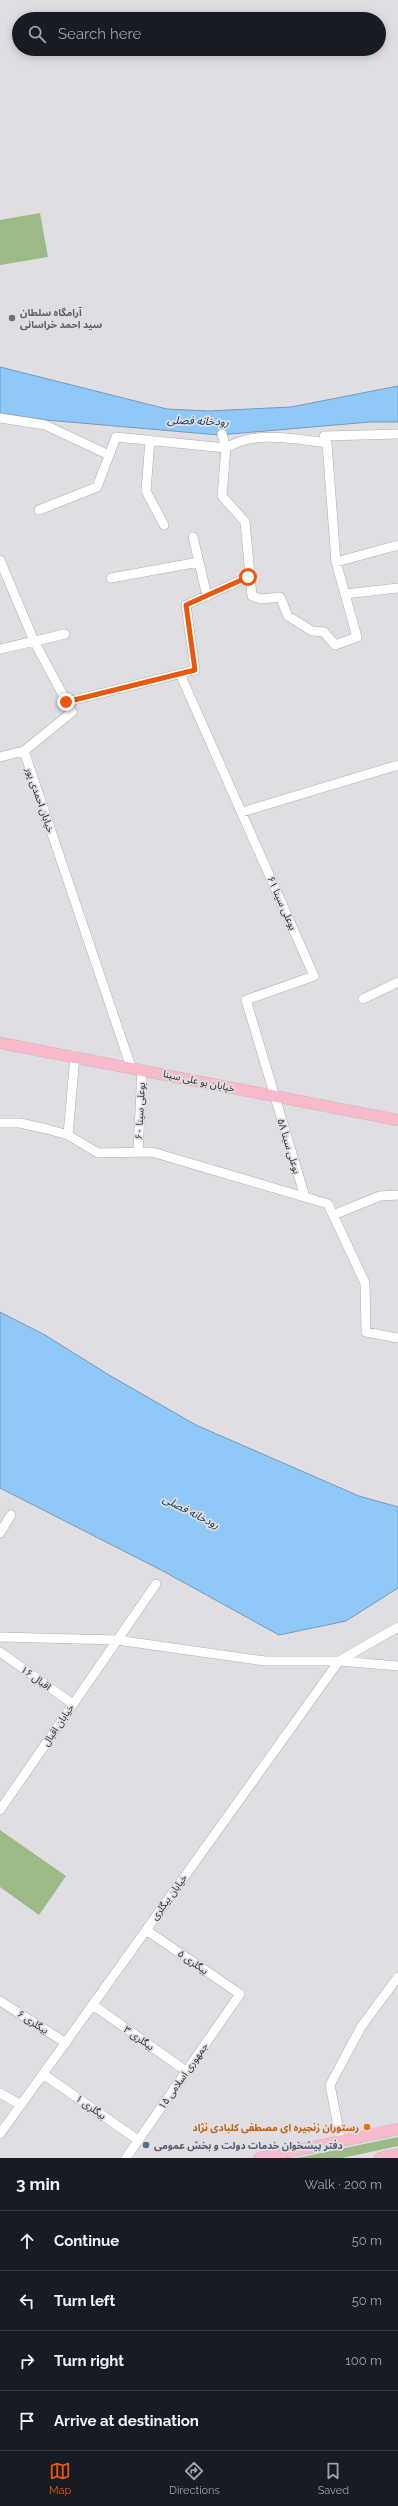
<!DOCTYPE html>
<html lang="en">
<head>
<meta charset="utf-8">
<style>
	:root { --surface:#171b24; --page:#20242c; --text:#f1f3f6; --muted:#9ea1a6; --line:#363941; --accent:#ea580c }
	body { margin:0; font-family:Raleway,"Noto Sans Arabic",sans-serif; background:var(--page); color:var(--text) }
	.stop { position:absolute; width:12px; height:12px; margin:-9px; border:3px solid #ea580c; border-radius:50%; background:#fff }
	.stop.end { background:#ea580c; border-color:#fff; box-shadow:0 1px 4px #0008 }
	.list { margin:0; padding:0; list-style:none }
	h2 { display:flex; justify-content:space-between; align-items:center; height:52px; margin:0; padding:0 16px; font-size:17px }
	h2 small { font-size:13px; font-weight:400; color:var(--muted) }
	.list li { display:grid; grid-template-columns:26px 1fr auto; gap:12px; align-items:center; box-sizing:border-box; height:60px; padding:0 16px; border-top:1px solid var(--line) }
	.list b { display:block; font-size:15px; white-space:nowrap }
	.list em { font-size:13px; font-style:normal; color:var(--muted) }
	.icon { flex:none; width:22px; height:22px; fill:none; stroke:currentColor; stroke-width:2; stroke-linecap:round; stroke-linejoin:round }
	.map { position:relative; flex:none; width:398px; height:2158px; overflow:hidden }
	.search { position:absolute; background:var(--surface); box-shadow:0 2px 10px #0003; left:12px; right:12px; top:12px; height:44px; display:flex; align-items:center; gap:10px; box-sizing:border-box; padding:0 14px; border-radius:22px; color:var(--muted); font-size:15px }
	.sheet { height:292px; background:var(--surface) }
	nav { display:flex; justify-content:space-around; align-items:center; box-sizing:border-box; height:56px; border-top:1px solid var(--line); background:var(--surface); font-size:11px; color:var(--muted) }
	nav a { display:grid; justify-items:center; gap:2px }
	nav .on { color:var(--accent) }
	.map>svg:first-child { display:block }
</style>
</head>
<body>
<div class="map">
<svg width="398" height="2158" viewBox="0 0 398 2158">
	<rect width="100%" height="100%" fill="#e1dee3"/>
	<path fill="#9cb986" d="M40 213 48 257 0 265V220Z
		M0 1830 66 1876 39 1915 0 1887Z
		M398 2137V2146L342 2158H297Z"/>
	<path fill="#90c9f8" stroke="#739bbc" d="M0 367 167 409 208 411 291 407 398 386V422H370L219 435 46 420 0 413Z
		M0 1312 45 1335 109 1375 196 1425 359 1496 398 1507V1588L346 1621 279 1635 161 1570 0 1488Z"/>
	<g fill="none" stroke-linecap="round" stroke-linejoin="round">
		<defs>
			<path id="minor" d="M0 418 45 425 109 455
				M324 436 398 434
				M150 440 146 491 164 525
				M39 510 97 487 116 437 226 448 222 496 245 522 252 596 261 599 280 597 288 616 312 631 324 632 335 645 357 637 336 562 327 443C295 439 254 430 226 448L222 434
				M193 537 207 596
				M0 560 34 641 72 712 24 751 131 1067
				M336 562 398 545
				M111 578 199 562
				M345 594 398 588
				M0 649 65 634
				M180 674 314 976 246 1000 305 1197
				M66 702 195 670 186 605 248 577
				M0 757 24 751
				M242 812 398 765
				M363 999 398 982
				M0 1123H20L47 1129 68 1135 98 1153 152 1152 328 1204 365 1283 366 1332 398 1338
				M68 1135 75 1056
				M138 1152 142 1069
				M333 1215 380 1196 398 1195
				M0 1533 11 1515
				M0 1637 117 1640 265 1661H339L398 1627
				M0 1652 73 1704
				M0 1810 156 1584
				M0 2001 66 2043
				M93 2005 186 2071
				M43 2074 138 2140
				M0 2093 21 2105
				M0 2134 339 1661 398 1666
				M341 2141 330 2085 361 2027 398 1977
				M126 2158 240 1994 146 1930"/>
			<path id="major" d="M0 1043 398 1120
				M259 2158 398 2129
				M380 2158 398 2154"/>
		</defs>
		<use href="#minor" stroke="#afacb1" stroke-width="10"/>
		<use href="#major" stroke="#bdbcbd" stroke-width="12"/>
		<use href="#minor" stroke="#fff" stroke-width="9"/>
		<use href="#major" stroke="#f8b9cb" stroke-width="11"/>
	</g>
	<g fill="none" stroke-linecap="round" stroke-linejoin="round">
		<path stroke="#ea580c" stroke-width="5" d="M66 702 195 670 186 605 248 577"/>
	</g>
	<circle fill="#6b7280" stroke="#e1dee3" stroke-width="1.5" cx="12" cy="318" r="4"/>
	<circle fill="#e8710a" stroke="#e1dee3" stroke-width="1.5" cx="367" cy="2127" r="4"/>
	<circle fill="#5c6f8a" stroke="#e1dee3" stroke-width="1.5" cx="146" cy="2145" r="4"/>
	<g text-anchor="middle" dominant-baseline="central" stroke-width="3.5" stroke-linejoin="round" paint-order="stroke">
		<g font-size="10" font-weight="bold" fill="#5b616d" stroke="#e1dee3" text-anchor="start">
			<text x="20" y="312">آرامگاه سلطان<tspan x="20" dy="12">سید احمد خراسانی</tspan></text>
		</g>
		<g font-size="10" fill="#302f31" stroke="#e1dee3">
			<text transform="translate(40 800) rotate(71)">خیابان احمدی پور</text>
			<text transform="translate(282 903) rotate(66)">بوعلی سینا ۶۱</text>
			<text transform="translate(199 1081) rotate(12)">خیابان بو علی سینا</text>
			<text transform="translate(140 1111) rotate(-87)">بوعلی سینا ۶۰</text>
			<text transform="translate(289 1146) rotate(73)">بوعلی سینا ۵۸</text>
			<text transform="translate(36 1678) rotate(35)">اقبال ۱۶</text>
			<text transform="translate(58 1725) rotate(-56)">خیابان اقبال</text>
			<text transform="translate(169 1897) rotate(-54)">خیابان بیگلری</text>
			<text transform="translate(193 1962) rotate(35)">بیگلری ۵</text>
			<text transform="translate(33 2022) rotate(33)">بیگلری ۶</text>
			<text transform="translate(139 2038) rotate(35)">بیگلری ۳</text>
			<text transform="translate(183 2076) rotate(-55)">جمهوری اسلامی ۱۵</text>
			<text transform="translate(91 2107) rotate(35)">بیگلری ۱</text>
		</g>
		<g font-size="10" font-weight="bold" fill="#c56008" stroke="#e1dee3" text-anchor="end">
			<text x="359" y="2127">رستوران زنجیره ای مصطفی کلبادی نژاد</text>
		</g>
		<g font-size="10" font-weight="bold" fill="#4e5e75" stroke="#e1dee3" text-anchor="start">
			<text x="154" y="2145">دفتر پیشخوان خدمات دولت و بخش عمومی</text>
		</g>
		<g font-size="11" font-style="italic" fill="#0b3756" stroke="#e1dee3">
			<text transform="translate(198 421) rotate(2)">رودخانه فصلی</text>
			<text transform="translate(191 1512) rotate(27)">رودخانه فصلی</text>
		</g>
	</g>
</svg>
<div class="stop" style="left:248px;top:577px"></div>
<div class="stop end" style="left:66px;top:702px"></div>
<div class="search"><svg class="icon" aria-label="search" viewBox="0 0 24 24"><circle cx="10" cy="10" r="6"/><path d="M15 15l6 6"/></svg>Search here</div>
</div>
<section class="sheet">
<h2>3 min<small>Walk · 200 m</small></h2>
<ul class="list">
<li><svg class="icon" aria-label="ahead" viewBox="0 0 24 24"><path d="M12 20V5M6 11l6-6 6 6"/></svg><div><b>Continue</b></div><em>50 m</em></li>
<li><svg class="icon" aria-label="left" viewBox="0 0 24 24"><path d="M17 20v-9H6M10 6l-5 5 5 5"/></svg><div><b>Turn left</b></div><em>50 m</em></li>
<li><svg class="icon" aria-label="right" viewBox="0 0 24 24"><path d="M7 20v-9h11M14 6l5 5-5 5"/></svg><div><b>Turn right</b></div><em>100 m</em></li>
<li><svg class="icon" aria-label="arrive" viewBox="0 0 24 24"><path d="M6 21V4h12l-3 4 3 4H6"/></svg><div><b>Arrive at destination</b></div></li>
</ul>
</section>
<nav>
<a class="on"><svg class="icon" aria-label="map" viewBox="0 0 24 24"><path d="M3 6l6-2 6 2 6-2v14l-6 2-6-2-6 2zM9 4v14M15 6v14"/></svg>Map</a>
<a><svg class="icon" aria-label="directions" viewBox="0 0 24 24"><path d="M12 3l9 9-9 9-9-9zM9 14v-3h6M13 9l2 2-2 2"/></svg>Directions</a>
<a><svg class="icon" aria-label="saved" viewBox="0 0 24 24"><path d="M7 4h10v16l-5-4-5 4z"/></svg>Saved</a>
</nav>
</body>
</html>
